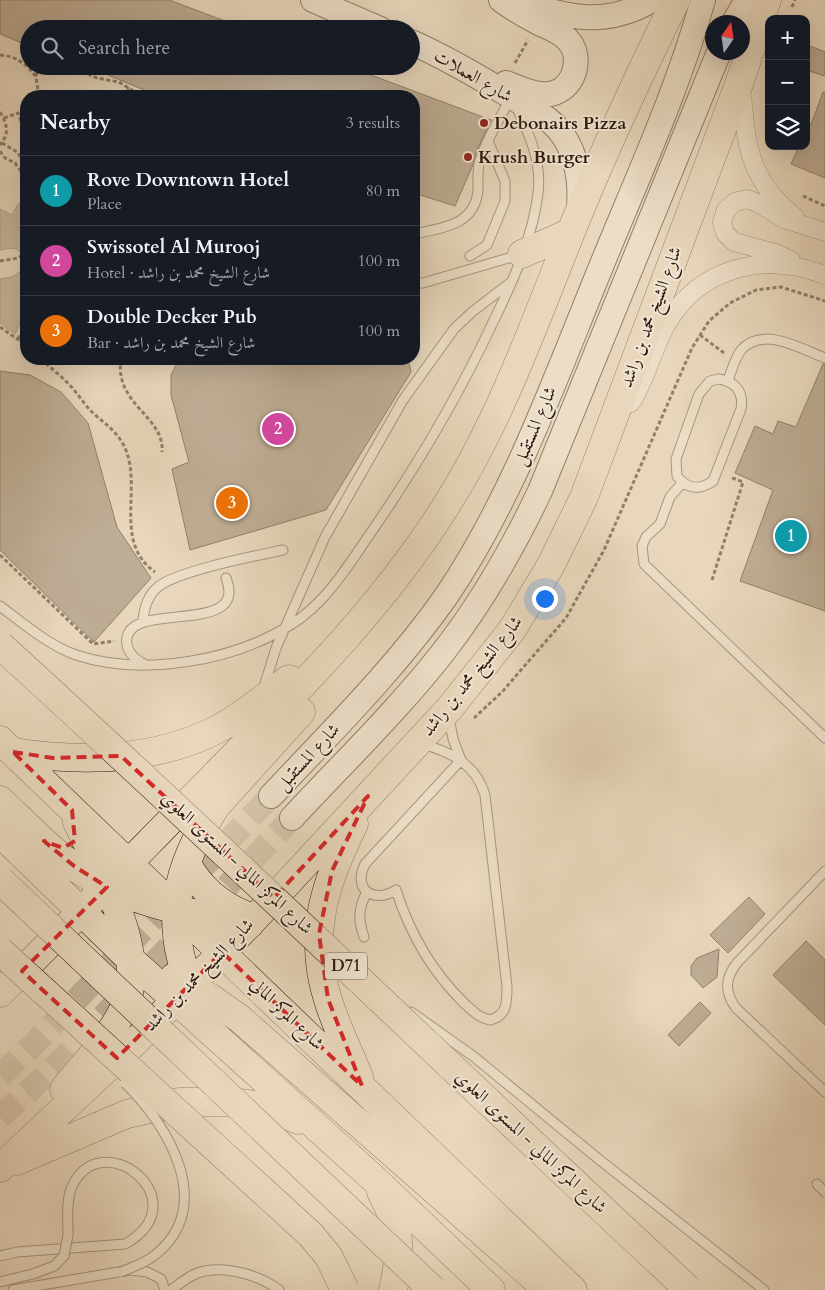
<!DOCTYPE html>
<html lang="en">
<head>
<meta charset="utf-8">
<style>
	:root { --surface:#171b24; --page:#20242c; --text:#f1f3f6; --muted:#9ea1a6; --line:#363941; --accent:#c59692 }
	body { margin:0; font-family:Cardo,Amiri,serif; background:var(--page); color:var(--text) }
	.controls { position:absolute; right:15px; top:15px; display:grid; overflow:hidden; border-radius:10px; box-shadow:0 5px 20px #0002 }
	.controls button { width:45px; height:45px; display:grid; place-items:center; padding:0; border:0; border-bottom:1px solid var(--line); background:var(--surface); color:var(--text); font:25px sans-serif }
	.compass { position:absolute; left:705px; top:15px; width:45px; height:45px; border-radius:50%; background:var(--surface); box-shadow:0 5px 20px #0002; rotate:13deg }
	.you { position:absolute; left:544px; top:598px; width:18px; height:18px; margin:-12px; border:4px solid #fff; border-radius:50%; background:#1a73e8; box-shadow:0 0 0 8px #1a73e833 }
	.badge { display:grid; place-items:center; width:32px; height:32px; border-radius:50%; background:var(--accent); color:#fff; font-size:16px; font-weight:700 }
	.pin { position:absolute; translate:-50% -50%; border:2px solid #fff; box-shadow:0 1px 5px #0006 }
	.list { margin:0; padding:0; list-style:none }
	h2 { display:flex; justify-content:space-between; align-items:center; height:65px; margin:0; padding:0 20px; font-size:21px }
	h2 small { font-size:16px; font-weight:400; color:var(--muted) }
	.list li { display:grid; grid-template-columns:32px 1fr auto; gap:15px; align-items:center; box-sizing:border-box; height:70px; padding:0 20px; border-top:1px solid var(--line) }
	.list b { display:block; font-size:19px; white-space:nowrap }
	.list p { margin:0; font-size:16px; white-space:nowrap; color:var(--muted) }
	.list em { font-size:16px; font-style:normal; color:var(--muted) }
	.icon { flex:none; width:28px; height:28px; fill:none; stroke:currentColor; stroke-width:2; stroke-linecap:round; stroke-linejoin:round }
	.map { position:relative; flex:none; width:825px; height:1290px; overflow:hidden }
	.search { position:absolute; background:var(--surface); box-shadow:0 5px 20px #0002; left:20px; top:20px; width:400px; height:55px; display:flex; align-items:center; gap:12px; box-sizing:border-box; padding:0 18px; border-radius:28px; color:var(--muted); font-size:19px }
	.panel { position:absolute; background:var(--surface); box-shadow:0 5px 20px #0002; left:20px; top:90px; width:400px; height:275px; border-radius:20px }
	.map>svg:first-child { display:block }
</style>
</head>
<body>
<div class="map">
<svg width="825" height="1290" viewBox="0 0 825 1290">
	<rect width="100%" height="100%" fill="#e8d7bc"/>
	<filter id="stains"><feTurbulence type="fractalNoise" baseFrequency=".004" numOctaves="4"/><feColorMatrix values="0 0 0 0 .2 0 0 0 0 .09 0 0 0 0 .02 0 0 0 .5 -.17"/></filter>
	<radialGradient id="worn" r=".72"><stop offset=".6" stop-color="#630" stop-opacity="0"/><stop offset="1" stop-color="#630" stop-opacity=".3"/></radialGradient>
	<path fill="#a79680" stroke="#756451" d="M26 201V310L15 334 0 323V279C15 277 24 273 25 257 17 246 12 248 0 250V209L12 215 18 204Z"/>
	<path fill="#8d7b67" stroke="#2a180b" d="M0 0H169L241 27V29H29V46L0 34Z
		M810 46 825 52V76L806 70V57Z
		M86 66H347L491 120 477 150 472 167 455 206 414 193V96H159Z
		M823 92H825V178L791 164 799 146H806V124L811 125Z
		M179 359H408L411 372 326 510 190 550 172 469 189 462 171 395V375Z
		M823 364H825V611L740 581 773 490 735 473 755 426 773 434 778 421 796 427Z
		M0 371 30 375 61 392 88 423 117 527 151 578 94 642 0 550Z
		M749 897 765 914 728 953 710 935Z
		M806 941 825 960V1025L773 975Z
		M719 949 717 977 703 988 691 975V966L697 958Z
		M700 1002 711 1013 679 1046 668 1035Z"/>
	<g fill="none" stroke-linecap="round" stroke-linejoin="round">
		<path stroke="#c2b199" stroke-width="24" stroke-dasharray="24 12" stroke-linecap="butt" d="M0 1076 34 1044 271 796
			M0 1117 55 1067 292 818"/>
		<defs>
			<path id="lane" d="M414 234C441 228 475 226 478 190 478 180 477 170 480 160 487 138 501 117 511 97
				M470 256 487 245 505 201V181L488 141
				M414 283H423L519 255
				M719 379C736 382 744 392 741 409L713 481C699 491 687 489 677 476L676 459 699 394 710 381Z
				M728 380C732 370 735 357 742 349 764 326 801 349 825 358
				M682 483 670 497 660 524 646 537 642 546 644 564 825 738
				M0 606C24 624 48 645 76 655 143 677 234 661 292 624 327 602 349 564 372 531 419 463 460 393 495 318 514 279 533 236 538 193 542 161 529 134 516 106
				M143 621C144 608 147 596 158 587 177 571 255 556 283 550
				M144 664C136 660 129 655 127 645 119 596 250 640 226 578
				M264 687 276 648 325 537 403 400 454 329 472 312 511 282
				M449 718 453 739 461 760
				M422 744C451 752 476 764 485 795L507 987C507 1002 507 1016 490 1020 479 1018 473 1011 465 1004 432 972 410 934 396 890 374 904 352 890 365 864L461 760
				M825 871 737 963C725 978 724 992 736 1008L825 1092
				M364 937C358 920 358 908 367 892
				M411 1012 473 1056 596 1157 764 1290
				M817 1184 825 1192
				M0 1256 17 1252 125 1244C202 1201 99 1120 71 1189 66 1202 68 1220 68 1235
				M0 1282 33 1274 54 1266
				M13 1290 130 1270 147 1272 161 1279 165 1290
				M171 1290C181 1283 192 1273 205 1271 228 1266 261 1276 279 1290"/>
			<path id="street" d="M740 87C744 103 744 118 746 133 751 169 767 195 795 217
				M791 260 775 253 734 242 725 233 722 222 726 210 735 202 747 199 758 203 784 219 825 232
				M631 403C645 381 651 356 662 333 693 269 761 250 825 275"/>
			<path id="secondary" d="M313 0 380 29
				M501 0C513 9 527 17 541 24 550 28 560 32 567 39 583 55 576 86 554 93 539 98 519 88 506 83
				M522 3C570 18 606 27 652 0
				M734 22 747 0
				M411 42C447 58 481 78 515 99 530 108 547 116 559 130 577 152 581 181 579 209
				M271 796C332 731 396 668 447 595 512 498 552 387 596 279 633 187 676 96 703 0
				M292 818C343 763 398 710 444 651 482 602 513 548 540 491L719 52"/>
			<path id="primary" d="M522 254 571 232
				M0 740 573 1290
				M13 752C80 762 155 762 218 729 243 716 266 696 289 679
				M0 800C29 827 56 857 90 877 138 906 196 913 250 924
				M354 824C325 882 307 935 328 1000 336 1026 349 1052 359 1077
				M0 833 129 958 373 1178 491 1290
				M187 864C200 888 220 905 245 915
				M174 977 209 997 239 1018 548 1290
				M193 992C162 924 176 865 217 805L301 712
				M0 993C74 920 146 845 219 771 302 686 387 602 449 501 504 413 538 313 577 217 607 144 641 71 676 0
				M64 1089C84 1064 109 1039 123 1010 151 954 100 872 77 822
				M17 1161 127 1114 180 1102H234L261 1106 298 1120
				M0 1168 136 1041 257 916 449 709 512 630 551 565 584 497 739 84 767 0
				M381 1192C401 1228 402 1250 393 1290"/>
		</defs>
		<use href="#lane" stroke="#5a4837" stroke-width="11"/>
		<use href="#street" stroke="#5a4837" stroke-width="19"/>
		<use href="#secondary" stroke="#2a180b" stroke-width="26"/>
		<use href="#primary" stroke="#2a180b" stroke-width="29"/>
		<path stroke="#2a180b" stroke-width="3" stroke-dasharray="4 2.5" stroke-linecap="butt" d="M792 7 795 0
			M0 55C16 56 27 64 36 77
			M515 63 528 40
			M38 66 36 77 39 96
			M70 66 97 78 119 82 141 96
			M126 96 128 87
			M0 112C7 124 10 133 0 145
			M4 118 18 113 26 136
			M2 143 17 152 26 164
			M0 151 5 158 15 163 26 178
			M803 196 825 206
			M0 261 18 258 26 253
			M0 327 26 345
			M700 335 724 353
			M18 339 26 327
			M41 359C52 369 65 379 74 390 80 397 85 405 91 411 102 422 115 429 123 444 145 484 111 541 155 572
			M121 359C114 405 165 416 162 452
			M0 555 93 644 114 641
			M712 580 743 482 730 477
			M474 718 502 692 566 618 604 550 692 348 709 321 730 303 756 290 781 287 825 301"/>
		<use href="#lane" stroke="#f0e5d3" stroke-width="9"/>
		<use href="#street" stroke="#f0e5d3" stroke-width="18"/>
		<use href="#secondary" stroke="#f0e5d3" stroke-width="24"/>
		<use href="#primary" stroke="#e8d7bc" stroke-width="28"/>
		<defs>
			<path id="lane-bridge" d="M54 1266 64 1256 68 1235
				M121 1272C132 1267 146 1263 155 1255 217 1206 168 1125 125 1083"/>
			<path id="highway-bridge" d="M0 645C233 857 459 1076 689 1290
				M0 880 433 1290
				M0 951 311 1235 329 1257 345 1290"/>
		</defs>
		<use href="#lane-bridge" stroke="#5a4837" stroke-width="11" stroke-linecap="butt"/>
		<use href="#highway-bridge" stroke="#2a180b" stroke-width="29" stroke-linecap="butt"/>
		<use href="#lane-bridge" stroke="#f0e5d3" stroke-width="9"/>
		<use href="#highway-bridge" stroke="#e8d7bc" stroke-width="28"/>
	</g>
	<path d="M0 0H825V1290H0ZM13 752 53 758 121 756 274 898 368 796 332 871 319 934 328 999 362 1086 222 952 117 1058 22 971 107 887 74 866 44 841 63 848 75 841 72 810Z" fill="#e8d7bc" fill-opacity=".55" fill-rule="evenodd"/>
	<path fill="none" stroke="#d62828" stroke-width="4" stroke-dasharray="10 6" stroke-linejoin="round" d="M13 752 53 758 121 756 274 898 368 796 332 871 319 934 328 999 362 1086 222 952 117 1058 22 971 107 887 74 866 44 841 63 848 75 841 72 810Z"/>
	<g fill="#8f2418" stroke="#f0e5d3" stroke-width="2">
		<circle cx="484" cy="123" r="5"/>
		<circle cx="468" cy="157" r="5"/>
	</g>
	<g text-anchor="middle" dominant-baseline="central" stroke-width="4" stroke-linejoin="round" paint-order="stroke">
		<rect fill="#f0e5d3" stroke="#655647" stroke-width="1" x="325" y="952.5" width="42" height="27" rx="4"/>
		<g font-size="16" font-weight="bold" fill="#2a180b">
			<text x="346" y="966">D71</text>
		</g>
		<g font-size="18" fill="#2a180b" stroke="#f0e5d3">
			<text transform="translate(473 76) rotate(30)">شارع العملات</text>
			<text transform="translate(651 317) rotate(-70)">شارع الشيخ محمد بن راشد</text>
			<text transform="translate(535 426) rotate(-67)">شارع المستقبل</text>
			<text transform="translate(472 676) rotate(-51)">شارع الشيخ محمد بن راشد</text>
			<text transform="translate(308 757) rotate(-47)">شارع المستقبل</text>
			<text transform="translate(237 863) rotate(43)">شارع المركز المالي - المستوى العلوي</text>
			<text transform="translate(199 975) rotate(-46)">شارع الشيخ محمد بن راشد</text>
			<text transform="translate(287 1014) rotate(44)">شارع المركز المالي</text>
			<text transform="translate(531 1142) rotate(43)">شارع المركز المالي - المستوى العلوي</text>
		</g>
		<g font-size="18" font-weight="bold" fill="#2a180b" stroke="#f0e5d3" text-anchor="start">
			<text x="494" y="123">Debonairs Pizza</text>
			<text x="478" y="157">Krush Burger</text>
		</g>
	</g>
	<rect width="100%" height="100%" filter="url(#stains)"/>
	<rect width="100%" height="100%" fill="url(#worn)"/>
</svg>
<div class="controls">
<button>+</button>
<button>−</button>
<button><svg class="icon" aria-label="layers" viewBox="0 0 24 24"><path d="M12 4l9 5-9 5-9-5zM3 14l9 5 9-5"/></svg></button>
</div>
<svg class="compass" viewBox="-18 -18 36 36"><path d="M0-13l5 13h-10z" fill="#e53935"/><path d="M0 13l5-13h-10z" fill="#9ea1a6"/></svg>
<div class="you"></div>
<div class="pin badge" style="left:791px;top:536px;background:#0f9aa8">1</div>
<div class="pin badge" style="left:278px;top:429px;background:#d1479c">2</div>
<div class="pin badge" style="left:232px;top:503px;background:#e8710a">3</div>
<div class="search"><svg class="icon" aria-label="search" viewBox="0 0 24 24"><circle cx="10" cy="10" r="6"/><path d="M15 15l6 6"/></svg>Search here</div>
<section class="panel">
<h2>Nearby<small>3 results</small></h2>
<ul class="list">
<li><span class="badge" style="background:#0f9aa8">1</span><div><b>Rove Downtown Hotel</b><p>Place</p></div><em>80 m</em></li>
<li><span class="badge" style="background:#d1479c">2</span><div><b>Swissotel Al Murooj</b><p>Hotel · شارع الشيخ محمد بن راشد</p></div><em>100 m</em></li>
<li><span class="badge" style="background:#e8710a">3</span><div><b>Double Decker Pub</b><p>Bar · شارع الشيخ محمد بن راشد</p></div><em>100 m</em></li>
</ul>
</section>
</div>
</body>
</html>
